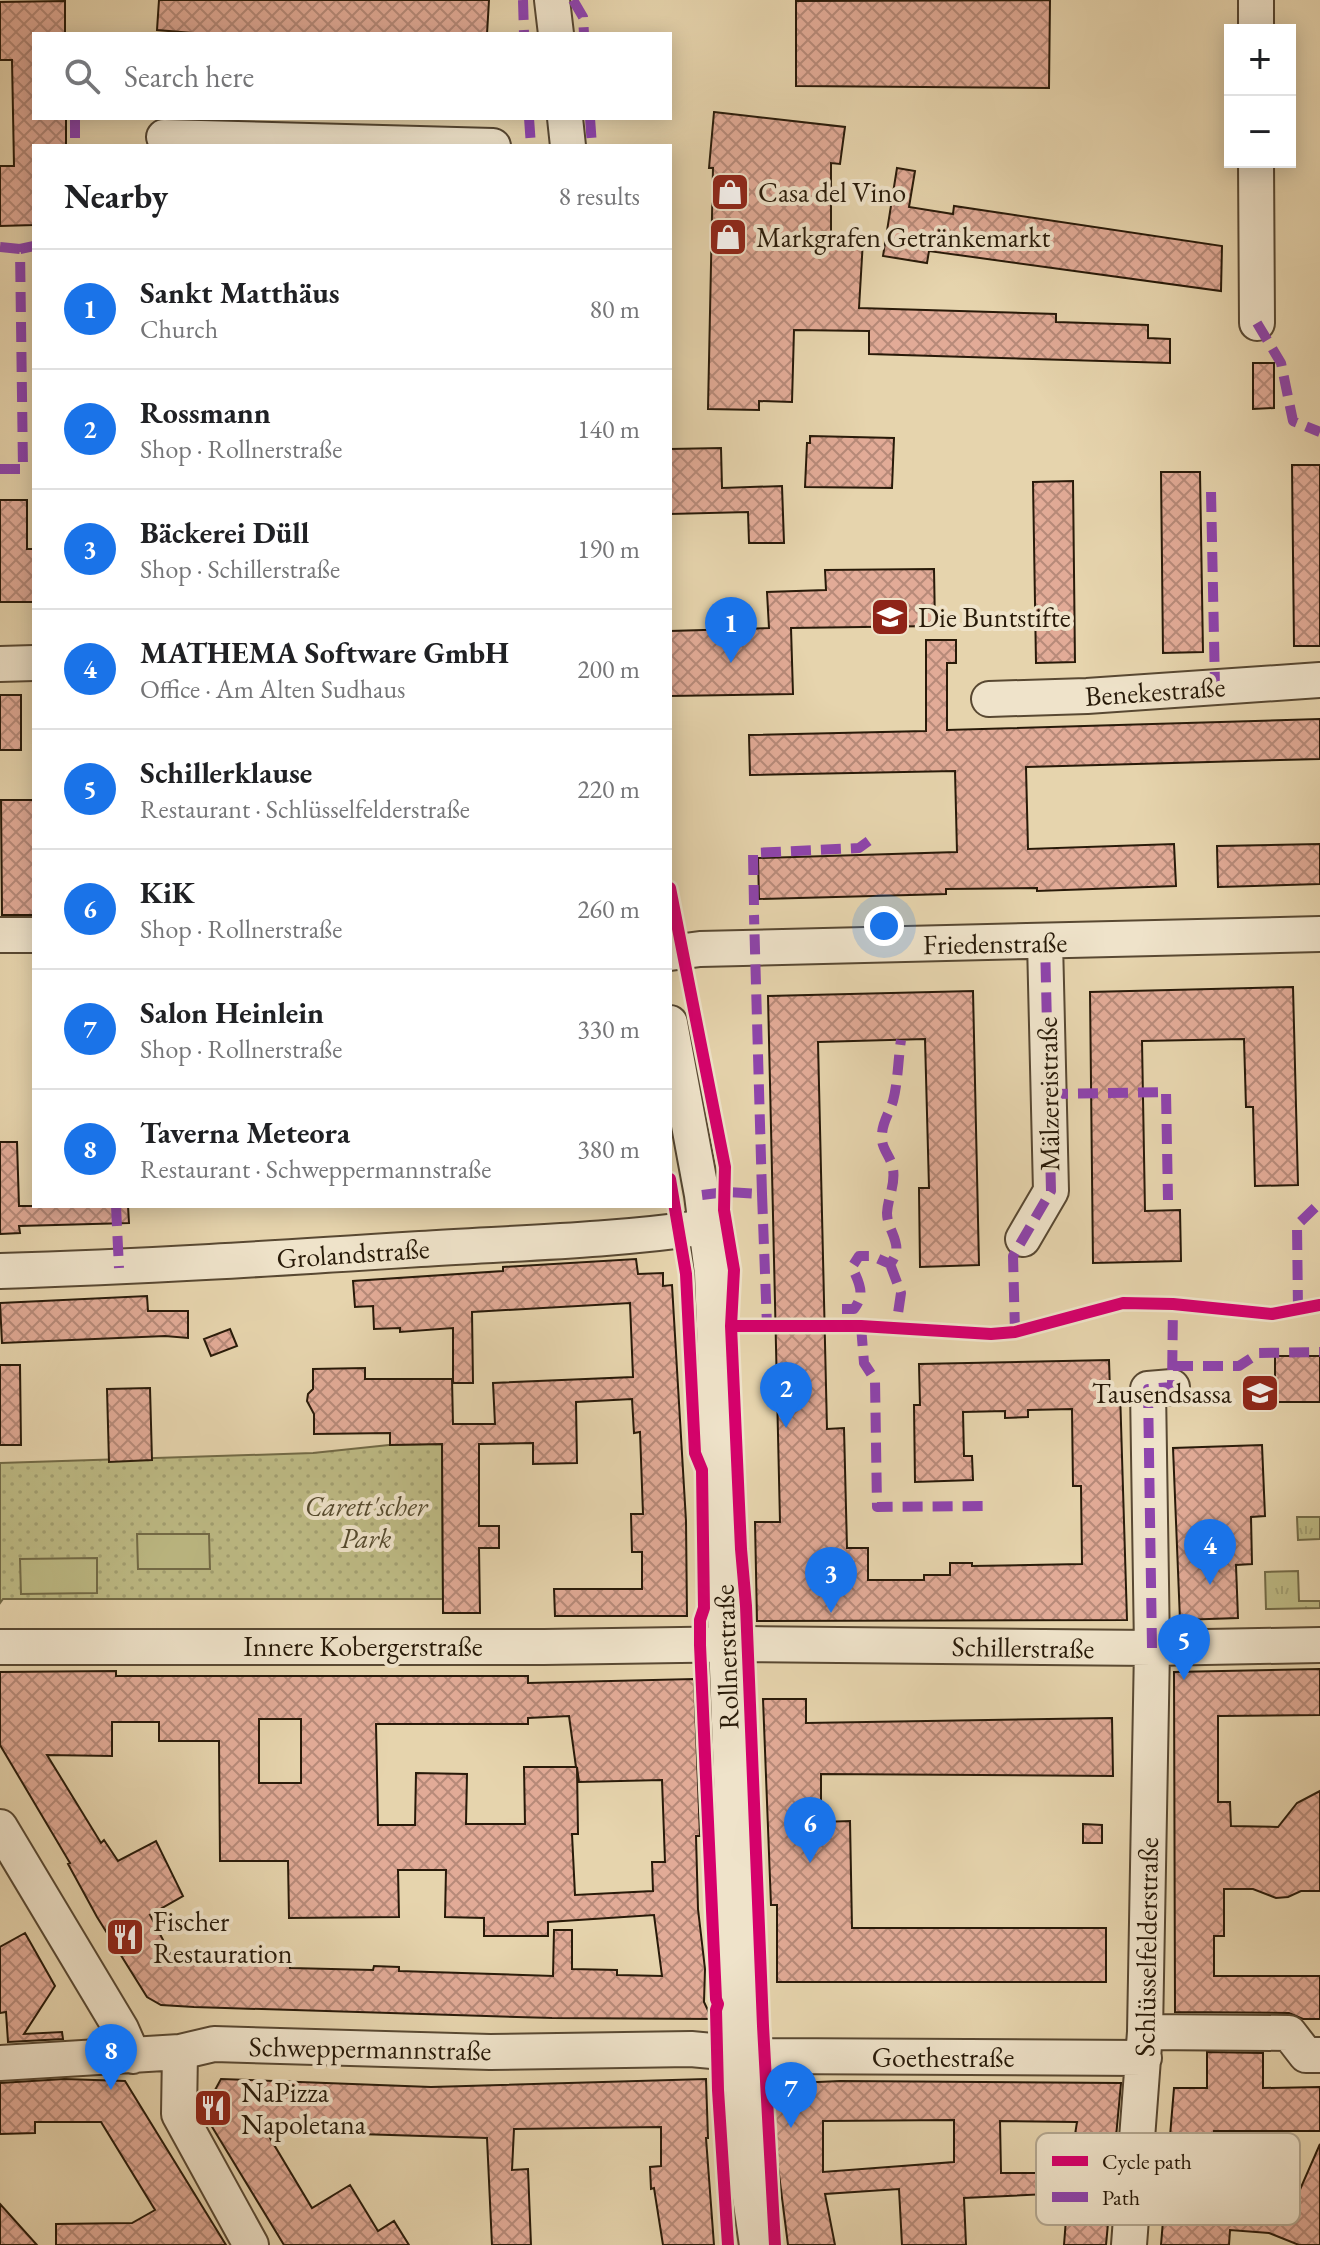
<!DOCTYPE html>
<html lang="en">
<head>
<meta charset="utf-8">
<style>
	:root { --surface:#fff; --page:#f2f2f2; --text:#202124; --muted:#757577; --line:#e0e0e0; --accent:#1a73e8 }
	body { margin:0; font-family:"EB Garamond",serif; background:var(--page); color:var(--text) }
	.controls { position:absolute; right:24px; top:24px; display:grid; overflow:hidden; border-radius:0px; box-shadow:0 4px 20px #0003 }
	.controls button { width:72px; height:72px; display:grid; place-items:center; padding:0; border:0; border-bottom:2px solid var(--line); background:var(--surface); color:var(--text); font:40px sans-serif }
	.you { position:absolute; left:884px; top:926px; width:28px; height:28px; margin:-20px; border:6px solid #fff; border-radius:50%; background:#1a73e8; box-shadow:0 0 0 12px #1a73e833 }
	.badge { display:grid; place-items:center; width:52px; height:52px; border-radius:50%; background:var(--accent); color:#fff; font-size:26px; font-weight:700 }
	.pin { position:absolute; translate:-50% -66px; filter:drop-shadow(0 2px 4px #0008) }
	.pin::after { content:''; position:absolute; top:42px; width:28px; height:24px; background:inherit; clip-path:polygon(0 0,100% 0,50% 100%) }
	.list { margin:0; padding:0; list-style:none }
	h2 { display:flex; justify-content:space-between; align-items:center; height:104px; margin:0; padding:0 32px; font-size:34px }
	h2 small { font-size:26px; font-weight:400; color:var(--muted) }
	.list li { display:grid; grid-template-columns:52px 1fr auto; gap:24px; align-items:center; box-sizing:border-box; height:120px; padding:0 32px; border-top:2px solid var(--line) }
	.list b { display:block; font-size:30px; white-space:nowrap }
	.list p { margin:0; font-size:26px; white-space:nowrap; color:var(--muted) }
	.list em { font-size:26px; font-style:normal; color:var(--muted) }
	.icon { flex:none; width:44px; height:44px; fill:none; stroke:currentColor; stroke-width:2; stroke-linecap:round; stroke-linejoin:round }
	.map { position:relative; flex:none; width:1320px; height:2245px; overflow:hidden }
	.search { position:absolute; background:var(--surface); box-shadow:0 4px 20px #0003; left:32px; top:32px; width:640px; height:88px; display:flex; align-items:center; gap:20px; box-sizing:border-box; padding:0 28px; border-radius:0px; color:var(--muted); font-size:30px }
	.panel { position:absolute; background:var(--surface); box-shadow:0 4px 20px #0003; left:32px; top:144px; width:640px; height:1064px; border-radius:0px }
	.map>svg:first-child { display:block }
</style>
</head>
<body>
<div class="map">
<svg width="1320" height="2245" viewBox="0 0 1320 2245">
	<defs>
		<pattern id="grass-tufts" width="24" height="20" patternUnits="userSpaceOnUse" patternTransform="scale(2)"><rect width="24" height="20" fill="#bdba84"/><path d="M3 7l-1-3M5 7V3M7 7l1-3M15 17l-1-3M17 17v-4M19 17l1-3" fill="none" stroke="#a29f71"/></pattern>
		<pattern id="park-dots" width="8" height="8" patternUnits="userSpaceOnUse" patternTransform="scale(2)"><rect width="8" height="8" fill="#bdba84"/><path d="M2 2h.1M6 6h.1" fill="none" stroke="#a29f71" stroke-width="1.8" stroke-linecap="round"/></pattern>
		<pattern id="building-cross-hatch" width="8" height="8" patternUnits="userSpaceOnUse" patternTransform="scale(2)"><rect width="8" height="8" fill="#e2ab97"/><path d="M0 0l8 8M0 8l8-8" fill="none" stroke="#b78a79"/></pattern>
	</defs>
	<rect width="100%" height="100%" fill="#e6d4ad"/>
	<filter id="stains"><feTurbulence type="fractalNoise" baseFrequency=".0025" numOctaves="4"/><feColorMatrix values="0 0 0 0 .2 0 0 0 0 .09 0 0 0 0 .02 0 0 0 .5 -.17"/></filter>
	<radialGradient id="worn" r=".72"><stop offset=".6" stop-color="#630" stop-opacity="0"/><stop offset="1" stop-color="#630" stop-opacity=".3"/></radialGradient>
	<path fill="url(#grass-tufts)" stroke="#726a46" stroke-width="2" d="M1297 1517H1320V1539L1298 1540Z
		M1298 1571 1299 1601H1320V1608L1266 1609 1265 1572Z"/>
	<path fill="url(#park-dots)" stroke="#726a46" stroke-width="2" d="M442 1444 443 1599H3L0 1603V1463L313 1453 389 1445Z"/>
	<path fill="#bdba84" stroke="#726a46" stroke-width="2" d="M137 1534H209L210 1569H138Z
		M97 1558V1593L21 1594 20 1559Z"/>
	<path fill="url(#building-cross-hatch)" stroke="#281a09" stroke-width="2" fill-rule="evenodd" d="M159 0H489L487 34H205L157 30Z
		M1050 0 1049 88 796 86V1Z
		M65 1V34H34V118H66V146H34V225L0 226V166H14L12 60H0V2Z
		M714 112 845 127 840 164 831 163V240H863L859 308 1056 314V322L1148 325V338L1170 339V363L869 354V331L794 330 792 402 759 401V410L708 409 713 168H709Z
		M897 168 915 171 909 207 953 214 954 206 1222 246 1221 291 929 251 927 263 883 256Z
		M1253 363H1274V408L1253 409Z
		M810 436 894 438 892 488 805 487 807 443H810Z
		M721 448 722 488 782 486 784 543H749L748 512 670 514V449Z
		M1292 465H1320V646H1294Z
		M1161 472H1200L1203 652 1163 653Z
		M1073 481 1075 662 1036 663 1033 482Z
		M0 500H27V549H33L34 554V602H0Z
		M934 569 935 626 791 628 793 694 670 696V631L769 628 767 592 826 590 825 570Z
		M926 640H956V663H947V730L1320 719V759L1026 767 1028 849 1174 844 1176 886 1037 891V888L946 889V894L759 899 758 858 957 852 955 771 750 775 749 735 926 731Z
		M0 695H21V750H0Z
		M1 800H34V915H2Z
		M1320 844V884L1218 887 1217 846Z
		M1293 987 1298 1185 1255 1186 1253 1107H1246L1244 1039 1142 1041 1145 1211 1180 1210 1181 1261 1093 1263 1090 992Z
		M973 991 979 1265 920 1267 919 1188H929L925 1039 818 1042 827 1429 844 1428 847 1548H868V1580H924V1575H950V1563H972V1566L1082 1564 1081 1486H1073L1072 1409 1028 1410V1417L1005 1418V1411L963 1412 964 1456H972L973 1480 915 1482 914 1405H920L919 1364 1109 1360 1110 1392 1120 1391 1127 1620 757 1621 755 1522H780L768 996Z
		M0 1142H17L19 1206H128L129 1223 19 1226 20 1233 0 1234Z
		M636 1259 638 1274 663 1273V1286L672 1285 686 1521 687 1616H555L554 1589H642V1552H632L631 1514H643L640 1432 634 1433 632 1399 576 1402 577 1463 533 1464V1443L479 1444V1526H499V1548H479L480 1613H443L442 1444 390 1445V1433L314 1434V1414L307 1401 308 1394 313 1389V1369L365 1368V1379H452L453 1424H495L493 1383 633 1377 630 1303 472 1312 473 1383H453V1328L400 1332V1328L374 1329 373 1306 355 1307 353 1281 503 1271V1267Z
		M147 1296 148 1311H188V1338L165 1336 2 1343 0 1303Z
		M230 1329 237 1346 211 1356 204 1339Z
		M1275 1356H1320V1402H1275Z
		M0 1365H20L21 1445H0Z
		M150 1388 152 1460 109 1462 107 1389Z
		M1262 1445 1265 1516 1251 1517 1252 1564 1236 1565 1238 1618 1180 1620 1173 1448Z
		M1320 1669V1715L1218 1716V1802H1230L1231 1826 1278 1827 1297 1803 1320 1791V1891H1301L1288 1897 1276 1898 1253 1889H1224V1936H1214V1976H1320V2019H1303L1289 2013 1175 2012 1174 1672Z
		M116 1671V1676H528V1683L694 1679 700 1836H696L698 1909 705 1969 704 2002 712 2019 552 2018 194 2007 161 2005 147 1997 97 1917 68 1864 70 1863 0 1745V1672ZM569 1716 576 1767H524L525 1824H466L467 1774 416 1773 415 1825H378L376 1724H528V1718ZM259 1719H301V1783H259ZM112 1722H159V1741H219L220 1861H288L289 1918 399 1917 398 1870H446L445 1917 484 1918V1936H548V1922L654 1915 662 1976 617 1975V1970L572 1969V1930H554L553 1976 399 1971V1967L374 1966 373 1970 290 1968V1965L174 1961 150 1915 183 1896 156 1841 118 1861 104 1840 101 1843 47 1755 112 1756ZM577 1767 579 1782 662 1780 665 1862H652L653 1891 575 1895 572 1834H578Z
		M763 1699H806V1723L1112 1718 1113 1776 821 1774V1822L850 1821 852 1928H1106V1982H777V1905H771Z
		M1083 1824 1102 1825V1843H1083Z
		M25 1933 55 1986 24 2034 62 2032 63 2039 8 2042 6 2012 0 2013V1947Z
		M1207 2052 1263 2053V2088L1320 2087V2131H1214L1210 2190 1277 2194 1295 2201 1320 2144V2245H1299L1269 2233 1230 2230 1229 2245H1161L1174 2088H1207Z
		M64 2079 125 2081 226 2245H56V2224L132 2223 155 2210 101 2122H35V2133L0 2134V2083Z
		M221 2079 431 2087 706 2079 708 2138H706L714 2245H663L654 2188 651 2189 650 2167 661 2166V2127L514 2129 512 2170 528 2169 531 2245H492L487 2138 359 2134V2128L261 2123 312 2208 350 2185 378 2231 394 2221 409 2245H284L203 2112Z
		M840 2081 1121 2083 1106 2245H1064L1068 2193 964 2198 966 2245H902L899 2189 825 2194 835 2245H788L776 2151 774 2084ZM954 2120V2162L823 2172V2121ZM1000 2121 1077 2122 1069 2173H1001Z
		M0 2204 37 2245H0Z"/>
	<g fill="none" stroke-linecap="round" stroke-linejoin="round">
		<defs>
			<path id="minor" d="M552 0 556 34
				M1256 0V30
				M565 118 568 146
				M164 137 493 146
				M1256 162 1257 323
				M0 664 34 663
				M989 699 1087 696 1320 680
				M0 935H34
				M670 953 700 949 1320 934
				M670 1023 702 1195 712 1273 746 2169 757 2245
				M1023 1239 1051 1191 1045 942
				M0 1271C140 1267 280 1258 420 1249 515 1243 612 1241 706 1227
				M0 1647H544L748 1644 1152 1648 1320 1645
				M0 1827 121 2029 133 2056
				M1145 2032 1289 2033 1306 2055H1320
				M180 2052 179 2114 251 2245
				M0 2063 180 2052 214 2044 490 2052 691 2049 766 2056 1144 2058
				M1129 2245 1145 2032 1152 1648 1148 1389 1172 1387"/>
		</defs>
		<use href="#minor" stroke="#584832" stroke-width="38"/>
		<use href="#minor" stroke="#efe3ca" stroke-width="34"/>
		<path stroke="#8e44ad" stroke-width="10" stroke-dasharray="20 10" stroke-linecap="butt" d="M523 0 524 34
			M573 0 583 17 584 34
			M75 118V146
			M529 118 531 146
			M590 118 592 146
			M0 247 20 249
			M1257 323 1281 363 1293 421 1320 432
			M0 469H23L20 249 34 246
			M1211 492 1215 687
			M754 905 753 853 859 848 870 840
			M1048 1094 1166 1092 1168 1200
			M762 1194 767 1326
			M702 1195 726 1192 762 1194 754 915
			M116 1206 119 1268
			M890 1264 901 1293 896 1327
			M842 1309H854C866 1293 859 1283 852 1267L859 1256H872L890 1264C906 1245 887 1232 887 1213 888 1196 897 1182 892 1165 889 1154 881 1148 882 1136 882 1122 889 1114 893 1101 898 1082 898 1060 901 1040
			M1298 1310 1297 1225 1320 1203
			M861 1326 864 1363 875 1380 877 1507 987 1506
			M1015 1332 1013 1256 1051 1191 1045 942
			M1173 1366H1239L1259 1353 1320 1352
			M1152 1648 1148 1389 1172 1387 1173 1304"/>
		<defs>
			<path id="cycleway" d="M670 888 725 1167 724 1210 734 1270 731 1326 741 1549 746 1606 763 2026 775 2245
				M670 1179 686 1274 695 1453 702 1470 704 1608 700 1620V1645L716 1999 718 2004 716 2010 718 2090 728 2245
				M731 1326H861L991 1334 1015 1332 1123 1303 1173 1304 1272 1314 1320 1305"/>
		</defs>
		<use href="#cycleway" stroke="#efe3ca" stroke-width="17"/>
		<use href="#cycleway" stroke="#d6006c" stroke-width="12"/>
	</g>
	<defs>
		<symbol id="shop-square" viewBox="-11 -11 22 22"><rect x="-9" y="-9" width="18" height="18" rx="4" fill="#8f2418" stroke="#efe3ca"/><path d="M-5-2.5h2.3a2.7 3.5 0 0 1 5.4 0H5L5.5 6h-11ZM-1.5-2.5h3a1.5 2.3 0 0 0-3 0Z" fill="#fff"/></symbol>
		<symbol id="school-square" viewBox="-11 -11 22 22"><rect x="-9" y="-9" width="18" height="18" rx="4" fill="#8f2418" stroke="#efe3ca"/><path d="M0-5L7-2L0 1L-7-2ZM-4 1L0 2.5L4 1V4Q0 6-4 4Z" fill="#fff"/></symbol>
		<symbol id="restaurant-square" viewBox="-11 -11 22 22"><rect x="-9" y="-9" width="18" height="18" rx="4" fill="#8f2418" stroke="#efe3ca"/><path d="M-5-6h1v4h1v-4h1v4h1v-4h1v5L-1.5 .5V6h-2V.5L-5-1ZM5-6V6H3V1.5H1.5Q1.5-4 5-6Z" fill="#fff"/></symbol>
	</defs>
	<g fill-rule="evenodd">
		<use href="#shop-square" x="708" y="170" width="44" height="44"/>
		<use href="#shop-square" x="706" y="215" width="44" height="44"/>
		<use href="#school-square" x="868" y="595" width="44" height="44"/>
		<use href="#school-square" x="1238" y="1371" width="44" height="44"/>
		<use href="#restaurant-square" x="103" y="1915" width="44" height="44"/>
		<use href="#restaurant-square" x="191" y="2086" width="44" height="44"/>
	</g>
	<g text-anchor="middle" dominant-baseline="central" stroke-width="8" stroke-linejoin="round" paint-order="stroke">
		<g font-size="28" fill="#281a09" stroke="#efe3ca" text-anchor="start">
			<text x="758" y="192">Casa del Vino</text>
			<text x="756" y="237">Markgrafen Getränkemarkt</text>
			<text x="918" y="617">Die Buntstifte</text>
			<text x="1232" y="1393" text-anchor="end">Tausendsassa</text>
			<text x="153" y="1921">Fischer<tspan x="153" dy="32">Restauration</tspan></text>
			<text x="241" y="2092">NaPizza<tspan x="241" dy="32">Napoletana</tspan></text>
		</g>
		<g font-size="28" fill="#281a09" stroke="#efe3ca">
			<text transform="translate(1155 691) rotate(-4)">Benekestraße</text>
			<text transform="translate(995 943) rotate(-1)">Friedenstraße</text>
			<text transform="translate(1048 1094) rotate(-91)">Mälzereistraße</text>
			<text transform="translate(353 1253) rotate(-4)">Grolandstraße</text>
			<text x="363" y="1646">Innere Kobergerstraße</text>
			<text transform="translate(1023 1647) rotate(1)">Schillerstraße</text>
			<text transform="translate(726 1657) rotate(-92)">Rollnerstraße</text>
			<text transform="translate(1146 1947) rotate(-89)">Schlüsselfelderstraße</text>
			<text transform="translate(370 2048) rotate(1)">Schweppermannstraße</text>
			<text x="943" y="2057">Goethestraße</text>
		</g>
		<g font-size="28" font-style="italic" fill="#554a2e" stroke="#efe3ca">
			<text x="366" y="1506">Carett'scher<tspan x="366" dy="32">Park</tspan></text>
		</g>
	</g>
	<rect x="1036" y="2133" width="264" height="92" rx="12" fill="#efe3ca" stroke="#b3a790" stroke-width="2"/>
	<rect x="1052" y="2156" width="36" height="10" fill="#d6006c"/>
	<rect x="1052" y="2192" width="36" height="10" fill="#8e44ad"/>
	<g font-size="22" fill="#281a09">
		<text x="1102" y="2169">Cycle path</text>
		<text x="1102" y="2205">Path</text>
	</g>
	<rect width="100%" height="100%" filter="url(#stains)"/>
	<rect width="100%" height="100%" fill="url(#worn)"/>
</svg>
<div class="controls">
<button>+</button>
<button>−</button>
</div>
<div class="you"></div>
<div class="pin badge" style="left:731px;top:663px">1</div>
<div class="pin badge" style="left:786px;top:1428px">2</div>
<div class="pin badge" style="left:831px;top:1613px">3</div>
<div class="pin badge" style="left:1210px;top:1585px">4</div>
<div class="pin badge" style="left:1184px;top:1680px">5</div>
<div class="pin badge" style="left:810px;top:1863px">6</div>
<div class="pin badge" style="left:791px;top:2128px">7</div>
<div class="pin badge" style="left:111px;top:2090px">8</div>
<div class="search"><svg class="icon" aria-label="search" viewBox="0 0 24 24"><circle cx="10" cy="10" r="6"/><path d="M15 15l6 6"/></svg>Search here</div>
<section class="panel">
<h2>Nearby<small>8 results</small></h2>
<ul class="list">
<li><span class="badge">1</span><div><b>Sankt Matthäus</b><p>Church</p></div><em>80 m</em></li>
<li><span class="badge">2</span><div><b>Rossmann</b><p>Shop · Rollnerstraße</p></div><em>140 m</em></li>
<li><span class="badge">3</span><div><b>Bäckerei Düll</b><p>Shop · Schillerstraße</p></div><em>190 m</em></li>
<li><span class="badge">4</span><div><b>MATHEMA Software GmbH</b><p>Office · Am Alten Sudhaus</p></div><em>200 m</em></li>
<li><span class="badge">5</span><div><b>Schillerklause</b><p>Restaurant · Schlüsselfelderstraße</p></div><em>220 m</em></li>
<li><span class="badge">6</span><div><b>KiK</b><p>Shop · Rollnerstraße</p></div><em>260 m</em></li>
<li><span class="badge">7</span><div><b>Salon Heinlein</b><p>Shop · Rollnerstraße</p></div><em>330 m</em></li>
<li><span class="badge">8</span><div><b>Taverna Meteora</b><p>Restaurant · Schweppermannstraße</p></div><em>380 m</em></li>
</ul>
</section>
</div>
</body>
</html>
